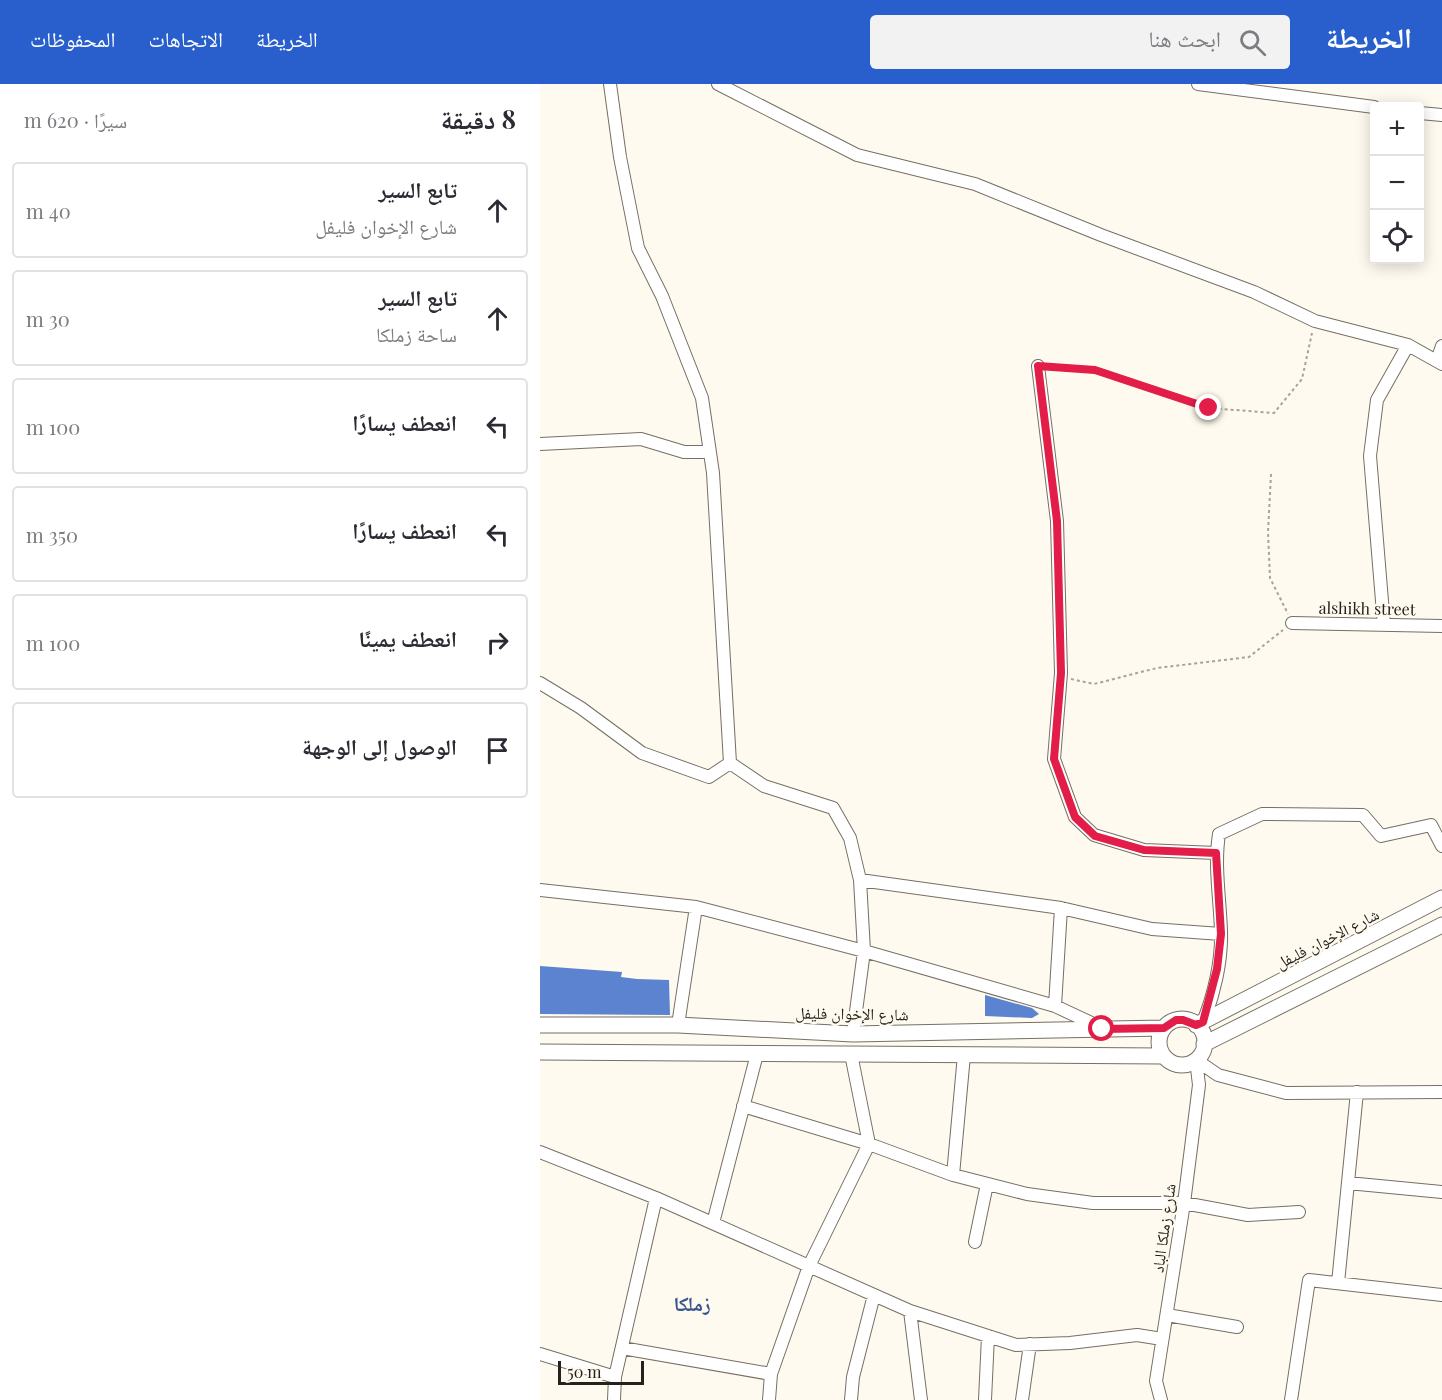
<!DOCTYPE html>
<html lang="ar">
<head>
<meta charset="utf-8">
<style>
	:root { --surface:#fff; --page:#f2f2f3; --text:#2b2b33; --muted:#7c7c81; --line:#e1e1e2; --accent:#285fcd }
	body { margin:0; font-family:"Playfair Display","Noto Naskh Arabic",serif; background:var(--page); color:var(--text); direction:rtl }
	.controls { position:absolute; right:18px; top:18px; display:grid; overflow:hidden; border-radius:6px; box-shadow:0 3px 15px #0003 }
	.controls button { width:54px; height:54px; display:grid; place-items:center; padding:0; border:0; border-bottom:2px solid var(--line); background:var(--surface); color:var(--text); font:30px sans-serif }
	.scale { position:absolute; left:18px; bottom:15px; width:86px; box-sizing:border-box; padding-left:6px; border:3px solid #24221d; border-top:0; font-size:16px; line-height:21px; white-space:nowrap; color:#24221d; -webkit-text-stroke:4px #fffaef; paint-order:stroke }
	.stop { position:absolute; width:18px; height:18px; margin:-14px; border:4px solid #e11d48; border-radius:50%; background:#fff }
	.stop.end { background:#e11d48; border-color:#fff; box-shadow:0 2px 6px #0008 }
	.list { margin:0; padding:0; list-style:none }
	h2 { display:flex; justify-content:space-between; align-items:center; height:78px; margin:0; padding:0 24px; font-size:26px }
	h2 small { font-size:20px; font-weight:400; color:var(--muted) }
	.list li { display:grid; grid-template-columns:39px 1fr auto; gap:18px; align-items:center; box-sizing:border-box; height:96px; margin:0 12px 12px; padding:0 12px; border:2px solid var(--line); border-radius:6px }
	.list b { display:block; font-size:22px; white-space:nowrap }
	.list p { margin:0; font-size:20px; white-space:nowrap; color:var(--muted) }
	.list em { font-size:20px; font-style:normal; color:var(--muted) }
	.icon { flex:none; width:33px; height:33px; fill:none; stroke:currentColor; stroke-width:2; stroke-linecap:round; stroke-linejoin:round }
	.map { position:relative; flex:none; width:902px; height:1316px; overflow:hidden; direction:ltr }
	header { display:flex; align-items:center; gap:36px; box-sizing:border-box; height:84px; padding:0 30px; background:var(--accent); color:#fff }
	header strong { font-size:28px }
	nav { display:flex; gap:33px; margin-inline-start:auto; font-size:21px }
	.search { width:420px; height:54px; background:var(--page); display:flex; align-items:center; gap:15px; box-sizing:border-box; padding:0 21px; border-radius:6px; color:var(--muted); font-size:22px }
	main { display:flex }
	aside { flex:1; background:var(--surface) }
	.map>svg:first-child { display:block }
</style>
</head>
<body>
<header>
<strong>الخريطة</strong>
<div class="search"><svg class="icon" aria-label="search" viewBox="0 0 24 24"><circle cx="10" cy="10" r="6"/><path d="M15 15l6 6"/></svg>ابحث هنا</div>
<nav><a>الخريطة</a><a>الاتجاهات</a><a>المحفوظات</a></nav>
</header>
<main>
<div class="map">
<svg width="902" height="1316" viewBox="0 0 902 1316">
	<rect width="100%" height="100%" fill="#fffaef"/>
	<path fill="#5b83cf" d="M0 882 82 888 81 893 97 895 129 896 130 931 0 930Z
		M445 911 492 924 499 930 492 934 445 932Z"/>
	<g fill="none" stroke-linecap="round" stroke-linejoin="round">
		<defs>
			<path id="minor" d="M178 0 317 71 435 100 561 151 714 208 775 237 868 261 902 280
				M658 0 834 23
				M880 29 902 31
				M897 277 902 262
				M498 282 517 437 521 589 514 675 535 733 554 751 604 766 676 769
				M0 360 101 355 144 368H170
				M752 539 902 542
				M844 541 830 372 837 316 868 261
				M0 599 41 624 102 669 169 693 190 679
				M320 796 521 824 612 845 681 850
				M0 806 156 823 324 867 320 796 310 754 293 724 224 702 190 679 173 389 162 314 122 212 98 164 80 73 70 0
				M515 922 521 824
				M663 938C674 911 682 877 681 847 680 815 674 782 679 750L722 730 823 731 841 752 891 741 902 762
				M138 941 156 823
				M313 950 324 867 515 922 562 944
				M656 976 678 991 746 1009 902 1008
				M203 1022 329 1060 413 1091 487 1110 553 1119H644L708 1131 759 1128
				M0 1068 116 1114 370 1227 476 1261 530 1259 597 1251 622 1255
				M413 1091 424 971
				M808 1099 902 1108
				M173 1139 217 970
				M435 1158 447 1100
				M798 1199 817 1008
				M370 1227 381 1316
				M627 1231 697 1243
				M82 1264 231 1290
				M0 1270 75 1293
				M74 1316 75 1293 116 1114
				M229 1316 231 1290 269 1182 329 1060 311 970
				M311 1316 313 1293 334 1211
				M445 1316 448 1252
				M482 1316 490 1260
				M621 1316 616 1297 644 1119 659 1001 656 976
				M751 1316 769 1196 902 1211"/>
			<path id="major" d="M619 958a23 23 0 1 1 46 0a23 23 0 1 1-46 0Z
				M0 941H138L313 950 624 944
				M656 941 902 814
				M664 960 902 841
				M0 968 623 972"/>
		</defs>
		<use href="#minor" stroke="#756f64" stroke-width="14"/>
		<use href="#major" stroke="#756f64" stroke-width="17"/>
		<path stroke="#a7a39a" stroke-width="2" stroke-dasharray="3 3" stroke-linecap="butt" d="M511 282 555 286 669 324 734 329 762 295 772 249
			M731 390 728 448 730 494 748 530
			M531 595 554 600 617 584 709 573 743 546"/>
		<use href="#minor" stroke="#fff" stroke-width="12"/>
		<use href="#major" stroke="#fff" stroke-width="15"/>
	</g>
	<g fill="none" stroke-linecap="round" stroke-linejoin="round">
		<path stroke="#e11d48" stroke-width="8" d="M562 945 624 944 636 936H643L656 941 663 938 677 885 681 850 676 769 604 766 555 752 535 733 514 675 521 589 517 437 498 282 555 286 669 324"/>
	</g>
	<g text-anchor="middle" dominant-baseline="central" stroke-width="5" stroke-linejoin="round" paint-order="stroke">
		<g font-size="16" fill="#24221d" stroke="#fffaef">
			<text transform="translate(827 524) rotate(1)">alshikh street</text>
			<text transform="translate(787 854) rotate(-27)">شارع الإخوان فليفل</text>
			<text transform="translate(312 929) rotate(1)">شارع الإخوان فليفل</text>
			<text transform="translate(623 1144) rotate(-82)">شارع زملكا الباد</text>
		</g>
		<g font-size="20" font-weight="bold" fill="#37558e" stroke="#fffaef">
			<text x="152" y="1218">زملكا</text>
		</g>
	</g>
</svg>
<div class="controls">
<button>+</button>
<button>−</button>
<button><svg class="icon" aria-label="locate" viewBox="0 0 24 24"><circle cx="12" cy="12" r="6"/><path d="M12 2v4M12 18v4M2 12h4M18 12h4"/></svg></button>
</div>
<div class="scale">50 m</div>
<div class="stop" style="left:562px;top:945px"></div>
<div class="stop end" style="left:669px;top:324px"></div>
</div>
<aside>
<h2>8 دقيقة<small>سيرًا · 620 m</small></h2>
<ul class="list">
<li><svg class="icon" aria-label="ahead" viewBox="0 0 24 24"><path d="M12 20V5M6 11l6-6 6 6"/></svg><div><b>تابع السير</b><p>شارع الإخوان فليفل</p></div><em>40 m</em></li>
<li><svg class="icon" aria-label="ahead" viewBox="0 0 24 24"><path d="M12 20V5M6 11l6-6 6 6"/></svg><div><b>تابع السير</b><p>ساحة زملكا</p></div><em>30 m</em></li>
<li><svg class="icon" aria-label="left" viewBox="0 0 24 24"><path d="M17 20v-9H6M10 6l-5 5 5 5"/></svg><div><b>انعطف يسارًا</b></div><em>100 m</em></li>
<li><svg class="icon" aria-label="left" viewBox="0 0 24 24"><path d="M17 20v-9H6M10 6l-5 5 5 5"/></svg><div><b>انعطف يسارًا</b></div><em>350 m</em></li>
<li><svg class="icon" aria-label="right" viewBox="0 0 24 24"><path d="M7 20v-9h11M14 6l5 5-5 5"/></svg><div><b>انعطف يمينًا</b></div><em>100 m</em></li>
<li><svg class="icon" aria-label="arrive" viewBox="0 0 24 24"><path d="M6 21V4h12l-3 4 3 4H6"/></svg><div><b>الوصول إلى الوجهة</b></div></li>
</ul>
</aside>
</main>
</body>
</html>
